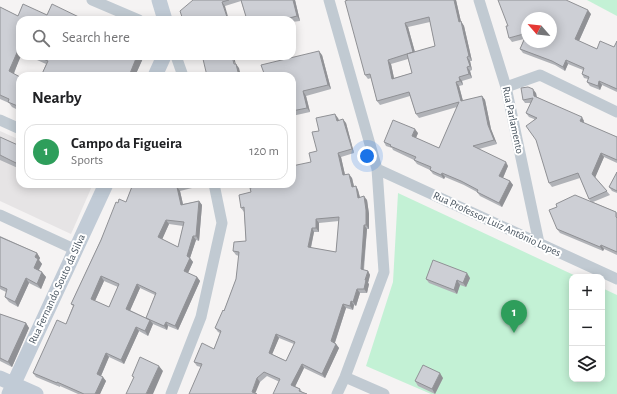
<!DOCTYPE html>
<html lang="en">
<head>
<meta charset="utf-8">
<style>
	:root { --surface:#fff; --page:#f2f2f2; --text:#202124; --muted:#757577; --line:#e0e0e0; --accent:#7c3aed }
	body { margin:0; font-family:"Alegreya Sans",sans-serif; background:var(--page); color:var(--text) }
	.controls { position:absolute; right:12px; bottom:12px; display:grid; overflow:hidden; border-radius:8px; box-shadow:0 2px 10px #0003 }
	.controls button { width:36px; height:36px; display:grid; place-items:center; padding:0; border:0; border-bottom:1px solid var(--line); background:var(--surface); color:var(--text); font:20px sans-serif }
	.compass { position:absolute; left:521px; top:12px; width:36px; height:36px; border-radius:50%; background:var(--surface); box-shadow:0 2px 10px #0003; rotate:298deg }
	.you { position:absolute; left:367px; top:156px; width:14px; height:14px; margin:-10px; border:3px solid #fff; border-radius:50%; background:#1a73e8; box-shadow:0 0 0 6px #1a73e833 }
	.badge { display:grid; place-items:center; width:26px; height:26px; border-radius:50%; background:var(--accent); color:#fff; font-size:13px; font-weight:700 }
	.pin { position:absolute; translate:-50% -33px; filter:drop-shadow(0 1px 2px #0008) }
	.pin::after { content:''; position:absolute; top:21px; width:14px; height:12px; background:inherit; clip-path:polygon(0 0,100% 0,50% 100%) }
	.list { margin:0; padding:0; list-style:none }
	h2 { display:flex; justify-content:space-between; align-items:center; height:52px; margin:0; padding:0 16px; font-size:17px }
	h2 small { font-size:13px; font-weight:400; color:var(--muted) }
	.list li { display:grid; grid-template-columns:26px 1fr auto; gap:12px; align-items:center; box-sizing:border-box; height:56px; margin:0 8px 8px; padding:0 8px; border:1px solid var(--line); border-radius:12px }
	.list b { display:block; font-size:15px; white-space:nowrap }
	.list p { margin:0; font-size:13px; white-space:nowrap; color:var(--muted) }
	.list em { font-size:13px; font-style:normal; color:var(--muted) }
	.icon { flex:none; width:22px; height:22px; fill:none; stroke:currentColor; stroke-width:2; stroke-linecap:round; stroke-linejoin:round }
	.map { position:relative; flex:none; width:617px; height:394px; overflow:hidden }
	.search { position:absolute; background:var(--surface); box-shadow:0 2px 10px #0003; left:16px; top:16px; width:280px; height:44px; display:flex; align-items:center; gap:10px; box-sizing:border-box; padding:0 14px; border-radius:12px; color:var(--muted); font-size:15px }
	.panel { position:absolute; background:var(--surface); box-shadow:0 2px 10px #0003; left:16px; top:72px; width:280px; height:116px; border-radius:12px }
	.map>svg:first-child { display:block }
</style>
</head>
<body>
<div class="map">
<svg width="617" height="394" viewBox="0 0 617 394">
	<rect width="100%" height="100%" fill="#f5f3f3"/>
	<path fill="#e6e4e5" d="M0 131 20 140V184H93L71 234 0 201Z"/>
	<path fill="#c3f1d5" d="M587 0H617V16Z
		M398 193 578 277H572V379H602V288L617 295V394H431L366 366 393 282Z"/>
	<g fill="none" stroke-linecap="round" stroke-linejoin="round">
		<path stroke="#c1cad2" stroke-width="11" d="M92 0 139 20
			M329 0 377 169 384 272 345 377 337 394
			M479 0 506 87 539 243
			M176 56 183 76
			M506 87 540 75 617 112
			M0 120 20 129
			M377 169 617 279
			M0 215 76 250
			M345 377 384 394
			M171 394 201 317 222 223 214 184"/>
		<path stroke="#c1cbd6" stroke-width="15" d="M159 0 165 20
			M155 76 164 56
			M0 378 36 394
			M9 394 106 184"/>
	</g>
	<path fill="#b0b2b7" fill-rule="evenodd" d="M193 0H295L300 21 292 22V20H247L241 1 225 6Z
		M348 0H456L461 22 464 26 467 39 472 61H470L472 70 470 71 472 78 462 81 463 85 459 86 463 101 482 96 485 100 491 129 497 144 479 149 508 166 503 178 510 181 513 185 502 207 480 196 477 192 464 185 445 177 444 179 433 174 430 170 417 164 414 160 393 150 392 148 386 146 384 142 418 133 416 138 439 148 457 107 419 118 416 114 410 96 380 105 377 101 371 78 368 79 365 75ZM430 22 435 46 415 52 408 27ZM408 59 412 73 394 78 391 64Z
		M0 7 18 16 47 15 85 20H20V56L14 74 20 77V111L12 107 9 103 0 99Z
		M591 14 579 41 597 49 614 47 617 41V92L602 85 600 90 590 86 587 82 588 79 584 78 582 74 583 70 568 64 565 71 555 65 523 53 520 49 524 39 512 42 509 38Z
		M322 55 331 89 306 96 310 112 292 116V76Z
		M28 56H144L135 76H41L46 64Z
		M536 93 537 97 584 121 583 123 617 137V163L604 157 595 177 610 195 593 202 616 212 617 213V255L604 249 603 251 560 233 557 229 591 202 589 199 580 178 552 187 549 183 534 119 529 117 526 113 531 103H525L523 100Z
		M338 118 339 120 346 123 354 153 341 157 345 175 352 178 354 186H356L358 190 360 197 367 200 369 214V229H367L364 270 368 271 370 275 368 283 369 284 367 293H360L356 306 354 305 353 310 346 308 335 343 336 344 339 348 325 378 304 368 295 386 300 389 303 393 267 376 260 382 197 366 194 362 214 349 220 333 218 332 215 328 224 311 236 279 239 256 236 255 233 251 246 241 244 212 241 208 292 184 311 162 317 151 319 131ZM339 221 336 252 311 248 314 232H319V223ZM279 338 294 344 286 361 272 354Z
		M0 137 20 146V169L0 160Z
		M617 172V193L612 191 609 187Z
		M133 184H195L196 187 180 191 183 204 199 201 202 205 199 241 196 240 190 258 193 262 188 273 197 277 200 281 178 330 168 326 167 330 153 324 148 336 139 331 124 364 109 357 101 376 106 381 100 394H78L60 386V387L36 377 33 373 66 324 73 306 71 304 118 203 126 202ZM169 224 183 226 178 247 162 239ZM104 281 118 287 109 307 95 301ZM140 288 155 295 146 318 130 310Z
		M0 236 37 253 40 258 39 260 42 264 39 270 46 277 41 289 29 283 18 307 9 302 5 297 6 292 0 289Z
		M470 278 466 287 460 285 457 294 429 283 426 279Z
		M0 314 26 323 29 328 12 367 0 361Z
		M443 378 435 394 418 386 415 381Z"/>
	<path fill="#909195" d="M293 0H295L300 21 297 16Z
		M454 0H456L462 26 459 22Z
		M222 2 225 6 229 20H228Z
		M588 10 591 14 578 43 575 39Z
		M461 21 464 26 467 39 472 61 469 56Z
		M405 23 408 27 416 56 413 52Z
		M19 48 20 50V56H21L12 77 9 71Z
		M319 51 322 55 331 89 328 85Z
		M137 56H144L135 76H129Z
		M232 56H234L236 65V64L239 68 241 76H239Z
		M467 57 470 61 472 70 470 66Z
		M388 60 391 64 395 83 392 79Z
		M566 60 568 64 565 71 563 67Z
		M467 67 470 71 472 78 469 74Z
		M459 77 462 81 463 85 460 81Z
		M599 81 602 85 600 90 598 86Z
		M456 82 459 86 464 105 461 101Z
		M533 89 536 93 537 100 534 96Z
		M303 91 306 96 310 112 307 108Z
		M482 96 485 100 491 129 497 144 494 140 488 125Z
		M335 114 338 118 340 125 337 121Z
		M582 117 584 121 582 125 580 121Z
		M343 119 346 123 354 153 352 149Z
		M415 129 418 133 415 140 412 136Z
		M338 153 341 157 346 179 343 175Z
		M601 153 604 157 595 178 592 174Z
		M506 162 508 166 502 180 499 176Z
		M442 173 445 177 444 179 441 175Z
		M349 174 352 178 355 191 352 187Z
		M510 181 513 185 502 207 499 203Z
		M356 186 358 190 361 202 358 198Z
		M177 187 180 191 184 209 181 205Z
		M364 196 367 200 369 214V229L366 225Z
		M199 201 202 205 199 241 196 236Z
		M316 219 319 223V232L316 228Z
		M166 220 169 224 161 242 158 237Z
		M364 225 367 229 363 273 361 269Z
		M312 228 314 232 310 251 308 247Z
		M193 236 196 240 190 258 193 262 187 275 184 271 187 256Z
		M601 245 604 249 603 251 600 247Z
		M37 253 40 258 39 260 42 264 37 273 34 268 35 257Z
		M368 271 370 275 368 283 369 284 367 293 364 289 365 280Z
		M42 272 46 277 41 289 37 284Z
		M467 273 470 278 466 287 463 283Z
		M101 276 104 281 94 303 91 299Z
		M197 277 200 281 178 330 175 326Z
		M26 278 29 283 18 307 15 302Z
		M457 280 460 285 457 294 454 290Z
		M137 284 140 288 129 313 126 309Z
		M357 289 360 293 356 306 353 302Z
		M351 301 354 305 353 310 350 306Z
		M343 304 346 308 334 345 331 341Z
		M150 320 153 324 148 336 145 331Z
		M166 322 168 326 167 330 164 326Z
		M26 323 29 328 12 367 8 362Z
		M136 327 139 331 124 364 121 360Z
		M276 334 279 338 271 357 269 353Z
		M336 344 339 348 325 378 322 374Z
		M106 353 109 357 100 378 97 374Z
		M302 364 304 368 294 389 291 385Z
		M159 366 163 371 153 394H146Z
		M440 373 443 378 435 394 432 389Z
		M103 377 106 381 100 394H95Z
		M257 378 260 382 255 394 252 392Z"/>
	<path fill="#cdcfd5" stroke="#909195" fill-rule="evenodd" d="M193 0H229L222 2 228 20H183L180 11Z
		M241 0H293L297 16 282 20H247Z
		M348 0H454L459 22 461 21 464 35 469 56 467 57 470 66 467 67 469 74 459 77 460 81 456 82 461 101 482 96 488 125 494 140 473 146 506 162 499 176 510 181 499 203 477 192 478 190 461 181 442 173 441 175 430 170 431 167 414 160 416 157 390 146 391 145 384 142 393 120 415 129 412 136 439 148 459 102 416 114 409 92 377 101 370 74 365 75 345 1ZM429 17 435 46 407 54 412 73 392 79 388 60 413 52 405 23Z
		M498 0H566L588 10 575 39 597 49 600 41 614 47 617 41V89L599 81 598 86 587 82 589 77 582 74 584 68 566 60 563 67 552 61 520 49 527 33V42H551V18H527V33L509 38 506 26H508Z
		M23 4 47 15 52 4 85 20H20V49L19 48 9 71 20 77V107L8 102 9 99 0 95V7L18 16Z
		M319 51 328 85 303 91 307 108 292 111V76H265L261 65Z
		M36 56H137L129 76H41L48 61Z
		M215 56H232L234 64H236L239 76H207L203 59Z
		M528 87 533 89 534 96 582 117 580 121 617 137V160L601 153 592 174 607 191 589 199 578 173 549 183 536 140 526 126 537 118 526 113 533 98 523 100 521 88Z
		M335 114 337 121 343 119 352 149 338 153 343 175 349 174 352 187 356 186 358 198 364 196 366 210V225H364L361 269 368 271 365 280H366L364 289H357L353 302 351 301 350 306 343 304 331 341 336 344 322 374 302 364 291 385 300 389 299 391 307 394H273L280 379 264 372 257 378 252 392 257 394H189L202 364 194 362 202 343 214 349 221 331 215 328 223 310 224 311 236 279 239 252 233 251 234 242 246 241 244 207 241 208 239 195 251 192 250 188 269 184H292V166L311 162 309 153 317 151 312 132 319 131 316 118ZM339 217 336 252 308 247 312 228H316V219ZM276 334 295 342 286 361 269 353Z
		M0 137 20 146V165L0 155Z
		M617 172V191L609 187Z
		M133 184H189L177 187 181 205 199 201 196 236H193L187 256 190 258 184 271 197 277 175 326 166 322 164 326 146 318 156 293 137 284 126 309 150 320 145 331 136 327 121 360 106 353 97 374 103 377 95 394H84L57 382V383L33 373 57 320 66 324 74 305 71 304 101 240 116 202 118 203 119 199 126 202ZM166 220 184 222 178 247 158 237ZM101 276 119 284 109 307 91 299Z
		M575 195 616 212V217L617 218V252L601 245 600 247 557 229 549 210 557 207 556 204Z
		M0 237 37 253 35 257 38 259 34 268 42 272 37 284 26 278 15 302 5 297 7 289 0 286Z
		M433 260 467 273 463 283 457 280 454 290 426 279Z
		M0 314 26 323 8 362 0 358Z
		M140 357 159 366 146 394H126L134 377 132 376Z
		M423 365 440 373 432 389 415 381Z"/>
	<g text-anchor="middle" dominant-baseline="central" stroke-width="4" stroke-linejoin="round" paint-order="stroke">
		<g font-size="11" fill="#4a5661" stroke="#fff">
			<text transform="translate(513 120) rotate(78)">Rua Parlamento</text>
			<text transform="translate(497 224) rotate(25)">Rua Professor Luiz Antônio Lopes</text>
			<text transform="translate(57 289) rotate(-65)">Rua Fernando Souto da Silva</text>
		</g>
	</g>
</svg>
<div class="controls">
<button>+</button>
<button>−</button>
<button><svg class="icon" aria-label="layers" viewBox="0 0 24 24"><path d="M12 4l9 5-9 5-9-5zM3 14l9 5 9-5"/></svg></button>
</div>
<svg class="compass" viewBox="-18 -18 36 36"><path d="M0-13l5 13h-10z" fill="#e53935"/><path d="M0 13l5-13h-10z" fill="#757577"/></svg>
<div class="you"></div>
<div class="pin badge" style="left:514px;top:333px;background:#2e9e5b">1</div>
<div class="search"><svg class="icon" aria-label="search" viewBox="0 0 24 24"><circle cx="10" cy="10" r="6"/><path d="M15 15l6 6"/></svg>Search here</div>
<section class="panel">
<h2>Nearby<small></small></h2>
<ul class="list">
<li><span class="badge" style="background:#2e9e5b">1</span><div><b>Campo da Figueira</b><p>Sports</p></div><em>120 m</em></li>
</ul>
</section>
</div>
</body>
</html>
